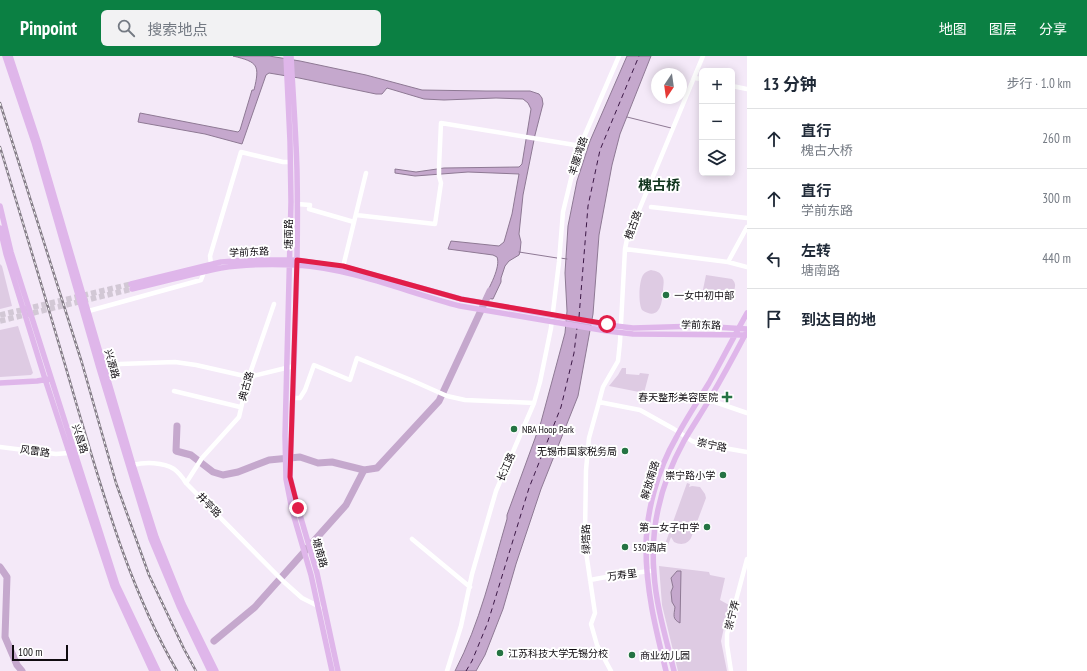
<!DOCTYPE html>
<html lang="zh">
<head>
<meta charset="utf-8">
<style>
	:root { --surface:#fff; --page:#f2f2f3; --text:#1f2937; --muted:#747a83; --line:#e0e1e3; --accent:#0b8043 }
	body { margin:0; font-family:"PT Sans Narrow","Noto Sans SC",sans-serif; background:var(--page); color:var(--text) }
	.controls { position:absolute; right:12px; top:12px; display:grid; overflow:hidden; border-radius:6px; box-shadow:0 2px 10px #0003 }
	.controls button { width:36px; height:36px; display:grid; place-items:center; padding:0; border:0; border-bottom:1px solid var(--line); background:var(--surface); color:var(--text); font:20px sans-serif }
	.compass { position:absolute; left:651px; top:12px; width:36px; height:36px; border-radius:50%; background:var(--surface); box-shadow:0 2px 10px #0003; rotate:193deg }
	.scale { position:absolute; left:12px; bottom:10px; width:56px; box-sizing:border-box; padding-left:4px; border:2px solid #0f0b10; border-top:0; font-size:11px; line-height:14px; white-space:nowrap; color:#0f0b10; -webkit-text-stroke:3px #fff; paint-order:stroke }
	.stop { position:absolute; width:12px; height:12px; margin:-9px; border:3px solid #e11d48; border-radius:50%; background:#fff }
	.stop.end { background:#e11d48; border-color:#fff; box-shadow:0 1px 4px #0008 }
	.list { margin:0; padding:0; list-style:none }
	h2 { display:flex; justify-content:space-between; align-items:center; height:52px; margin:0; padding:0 16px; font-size:17px }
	h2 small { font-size:13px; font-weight:400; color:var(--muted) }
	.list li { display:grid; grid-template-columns:26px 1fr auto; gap:12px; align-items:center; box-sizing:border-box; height:60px; padding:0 16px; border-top:1px solid var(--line) }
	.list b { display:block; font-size:15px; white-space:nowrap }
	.list p { margin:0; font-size:13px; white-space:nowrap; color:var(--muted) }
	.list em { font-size:13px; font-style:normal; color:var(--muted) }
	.icon { flex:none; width:22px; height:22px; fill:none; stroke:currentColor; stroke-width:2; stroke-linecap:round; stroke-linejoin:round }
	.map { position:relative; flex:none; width:747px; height:615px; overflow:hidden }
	header { display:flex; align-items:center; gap:24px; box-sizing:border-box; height:56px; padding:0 20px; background:var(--accent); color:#fff }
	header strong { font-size:19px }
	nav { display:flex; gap:22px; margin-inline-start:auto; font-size:14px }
	.search { width:280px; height:36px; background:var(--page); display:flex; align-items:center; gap:10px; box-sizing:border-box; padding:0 14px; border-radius:6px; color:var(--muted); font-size:15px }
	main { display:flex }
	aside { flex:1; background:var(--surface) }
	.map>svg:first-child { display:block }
</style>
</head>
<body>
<header>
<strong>Pinpoint</strong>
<div class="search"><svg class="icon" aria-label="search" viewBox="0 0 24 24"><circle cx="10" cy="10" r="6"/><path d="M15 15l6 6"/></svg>搜索地点</div>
<nav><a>地图</a><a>图层</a><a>分享</a></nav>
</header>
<main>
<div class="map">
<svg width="747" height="615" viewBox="0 0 747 615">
	<rect width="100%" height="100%" fill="#f4e9f8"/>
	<path fill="#decbe3" d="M0 208 2 210 12 250 0 253Z
		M651 214C656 215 660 216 662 220 665 224 663 230 663 235 662 249 659 265 642 254 638 247 639 225 643 219 645 216 648 215 651 214Z
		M706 219 732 223C738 229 734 234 731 241L707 244 701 243Z
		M18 270 33 317 31 319 0 321V274Z
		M622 312H626V318L639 319 640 317 649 318 644 337 609 330 618 319Z
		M687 427 690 428 689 431 692 430 700 431 705 438 706 442 691 482C687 489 680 489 674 486L671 481 667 492 664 491Z
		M659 510 709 516 710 519 725 522 720 544 729 549 721 585 727 615H678L662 549Z"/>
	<path fill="#c5a8cd" stroke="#8e7994" d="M233 0H269L300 5 366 19 422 34 486 35H530L539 38 542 42 543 48 535 79 523 139 519 178 521 186 520 196 519 199 509 205 505 210 501 222V226L493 243 484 242C489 232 501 211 497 201L493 199 448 193 451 185 499 190 504 186 512 158 519 118 468 116 415 120 395 117V113L416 116 444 112 519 111 522 108 531 53 528 47 523 43 496 42 444 44 424 43 387 32 382 38H376L299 22 269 17 266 19 242 88 205 78 138 66 140 57 238 76 240 74 252 34H254C260 9 258 6 233 0Z
		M627 0H651L620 78 612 109 599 179 593 258 578 340 541 433 516 508 503 553 485 599 476 615H455C480 567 492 514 507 463V459L541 366 565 277 567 255 565 217 568 170 577 125 590 85Z
		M677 515H681L680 567C672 563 674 559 675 551L672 546 671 536 673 531 671 522Z"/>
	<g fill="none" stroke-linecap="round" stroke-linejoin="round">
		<path stroke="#8e7994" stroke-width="1" d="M627 61 671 72
			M519 196 557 202
			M560 202 567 203"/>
		<path stroke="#c5a8cd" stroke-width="7" d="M177 370 176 395 191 399 213 416 223 419 238 416 269 404 300 401 318 407 332 406 364 414
			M0 511 7 521 5 581 17 609 22 615
			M214 585 255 551 346 449 364 414 377 412 439 345 490 235"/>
		<path stroke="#3c1846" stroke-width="1" stroke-dasharray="5 4" stroke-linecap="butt" d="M579 261 588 150 600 94 639 0
			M466 615 472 605 488 566 529 432 561 351 574 297 577 272"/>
		<path stroke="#d2c8d5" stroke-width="5.5" stroke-dasharray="5.5 3" stroke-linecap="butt" d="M0 259 131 228
			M0 265 132 233"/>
		<path stroke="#fff" stroke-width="4.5" d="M694 22 702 23
			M732 30 747 33
			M297 148 310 149 309 153 354 166
			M651 151 747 162
			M356 159 435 168 441 127 439 120V111L441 67 581 90
			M625 193 728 206 747 171
			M728 206 747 211
			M211 208 210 200 241 96 283 106H290
			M343 211 366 117
			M85 256 201 224 204 216
			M103 312 120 308 175 306 196 309 249 321 294 310
			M174 335 240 351
			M293 342H300L305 334 314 309 350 324 357 302 411 324 447 340 465 344 534 347
			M710 343 715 346 747 357
			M599 346 640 354 674 373 692 385 701 388 747 396
			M0 391 56 398 69 397
			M133 409C145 406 163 406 174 413 178 416 183 422 186 427L284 526 302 542 320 551
			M186 427 202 402 239 361 247 326 274 248
			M412 483 470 531
			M590 524 617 519 650 515
			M447 615 461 570 472 518 496 435 534 347 540 326 551 272 559 206 563 156 571 123 584 81 619 0
			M611 615 597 589 591 568 595 557 586 496 585 478 586 414 589 382 599 346 603 331 618 305 620 286 625 193 627 183 703 0
			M731 615 727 589V578L747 503"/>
		<path stroke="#dfb6ea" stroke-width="5.5" d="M5 0 34 86 99 312 151 483 179 550 210 615
			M10 0 38 85 133 409 156 481 183 548 216 615
			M286 0 290 85 291 146 285 380 286 423 292 454 311 519 332 615
			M291 0C293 38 296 77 297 115 299 217 293 319 290 421L298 452 317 517 338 615
			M0 150 11 196 117 529 158 615
			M0 172 6 198 45 323 113 530 152 615
			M131 228 221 206 248 204H297L348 212 461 243 607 269 633 272 699 270 747 273
			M132 233C162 226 191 218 221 212 245 208 273 208 297 209 354 213 406 236 460 250L607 275 633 278 747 279
			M0 327 37 325 49 323
			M666 615C656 574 646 535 646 492 646 455 658 413 676 382 686 363 698 345 709 327 722 304 734 280 747 257
			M674 615C666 582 656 550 654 517 650 471 662 425 684 385 692 371 701 358 709 344 722 322 734 300 746 277"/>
		<defs>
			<path id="rail" d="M0 47 82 307 116 427 149 519 184 593 196 615
				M0 91C26 177 52 263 77 350 104 441 129 532 177 615"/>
		</defs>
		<use href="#rail" stroke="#847c87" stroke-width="2.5"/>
		<use href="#rail" stroke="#fff" stroke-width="1" stroke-dasharray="3" stroke-linecap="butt"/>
	</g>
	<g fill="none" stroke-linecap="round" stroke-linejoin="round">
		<path stroke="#e11d48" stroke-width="5" d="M298 452 290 421 297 204 343 210 461 243 607 268"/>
	</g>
	<g fill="#257343" stroke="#fff" stroke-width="1.5">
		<circle cx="666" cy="239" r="4"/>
		<path d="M725 335h4v4h4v4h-4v4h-4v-4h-4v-4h4z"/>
		<circle cx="514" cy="373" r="4"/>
		<circle cx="625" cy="395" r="4"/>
		<circle cx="723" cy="419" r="4"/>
		<circle cx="707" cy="471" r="4"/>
		<circle cx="625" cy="491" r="4"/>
		<circle cx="500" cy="597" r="4"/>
		<circle cx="632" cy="599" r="4"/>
	</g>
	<g text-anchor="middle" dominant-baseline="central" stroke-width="4" stroke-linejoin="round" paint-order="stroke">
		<g font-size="10" fill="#0f0b10" stroke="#fff">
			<text transform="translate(578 100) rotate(-72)">羊腰湾路</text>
			<text transform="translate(633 169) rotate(-69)">槐古路</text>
			<text transform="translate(288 178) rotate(-90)">塘南路</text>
			<text transform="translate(249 196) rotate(-3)">学前东路</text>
			<text transform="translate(701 269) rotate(1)">学前东路</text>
			<text transform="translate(112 308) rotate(74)">兴源路</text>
			<text transform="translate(246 330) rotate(-74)">典古路</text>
			<text transform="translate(80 383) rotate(72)">兴昌路</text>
			<text transform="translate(712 389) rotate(12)">崇宁路</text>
			<text transform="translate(35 395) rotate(8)">风雷路</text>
			<text transform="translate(506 411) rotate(-67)">长江路</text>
			<text transform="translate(650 424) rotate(-73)">解放南路</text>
			<text transform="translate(209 449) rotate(45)">井亭路</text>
			<text transform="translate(586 483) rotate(-91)">绿塔路</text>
			<text transform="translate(320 497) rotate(74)">塘南路</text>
			<text transform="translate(622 519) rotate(-8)">万寿里</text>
			<text transform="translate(732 559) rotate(-75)">崇宁弄</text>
		</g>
		<g font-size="10" fill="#0f0b10" stroke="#fff" text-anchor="start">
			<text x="674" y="239">一女中初中部</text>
			<text x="718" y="341" text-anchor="end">春天整形美容医院</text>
			<text x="522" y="373">NBA Hoop Park</text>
			<text x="617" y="395" text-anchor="end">无锡市国家税务局</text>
			<text x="715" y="419" text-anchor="end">崇宁路小学</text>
			<text x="699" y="471" text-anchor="end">第一女子中学</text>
			<text x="633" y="491">530酒店</text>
			<text x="508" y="597">江苏科技大学无锡分校</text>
			<text x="640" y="599">商业幼儿园</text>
		</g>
		<g font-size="14" font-weight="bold" fill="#11351e" stroke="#fff">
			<text x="659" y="129">槐古桥</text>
		</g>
	</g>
</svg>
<div class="controls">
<button>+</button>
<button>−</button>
<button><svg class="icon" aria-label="layers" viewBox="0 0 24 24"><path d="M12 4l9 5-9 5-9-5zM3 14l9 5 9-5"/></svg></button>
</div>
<svg class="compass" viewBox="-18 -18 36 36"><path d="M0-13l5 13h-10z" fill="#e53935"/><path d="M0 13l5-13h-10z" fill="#747a83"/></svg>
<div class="scale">100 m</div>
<div class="stop" style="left:607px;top:268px"></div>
<div class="stop end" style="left:298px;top:452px"></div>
</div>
<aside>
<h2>13 分钟<small>步行 · 1.0 km</small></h2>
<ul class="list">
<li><svg class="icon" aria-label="ahead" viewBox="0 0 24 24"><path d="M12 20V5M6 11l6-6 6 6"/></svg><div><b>直行</b><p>槐古大桥</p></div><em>260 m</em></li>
<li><svg class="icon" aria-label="ahead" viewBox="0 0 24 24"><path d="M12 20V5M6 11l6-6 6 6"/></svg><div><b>直行</b><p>学前东路</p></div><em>300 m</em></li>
<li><svg class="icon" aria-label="left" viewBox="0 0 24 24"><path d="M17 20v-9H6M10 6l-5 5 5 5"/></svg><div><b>左转</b><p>塘南路</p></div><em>440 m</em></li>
<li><svg class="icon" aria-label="arrive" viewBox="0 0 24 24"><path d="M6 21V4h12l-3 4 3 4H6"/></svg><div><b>到达目的地</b></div></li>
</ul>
</aside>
</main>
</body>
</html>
